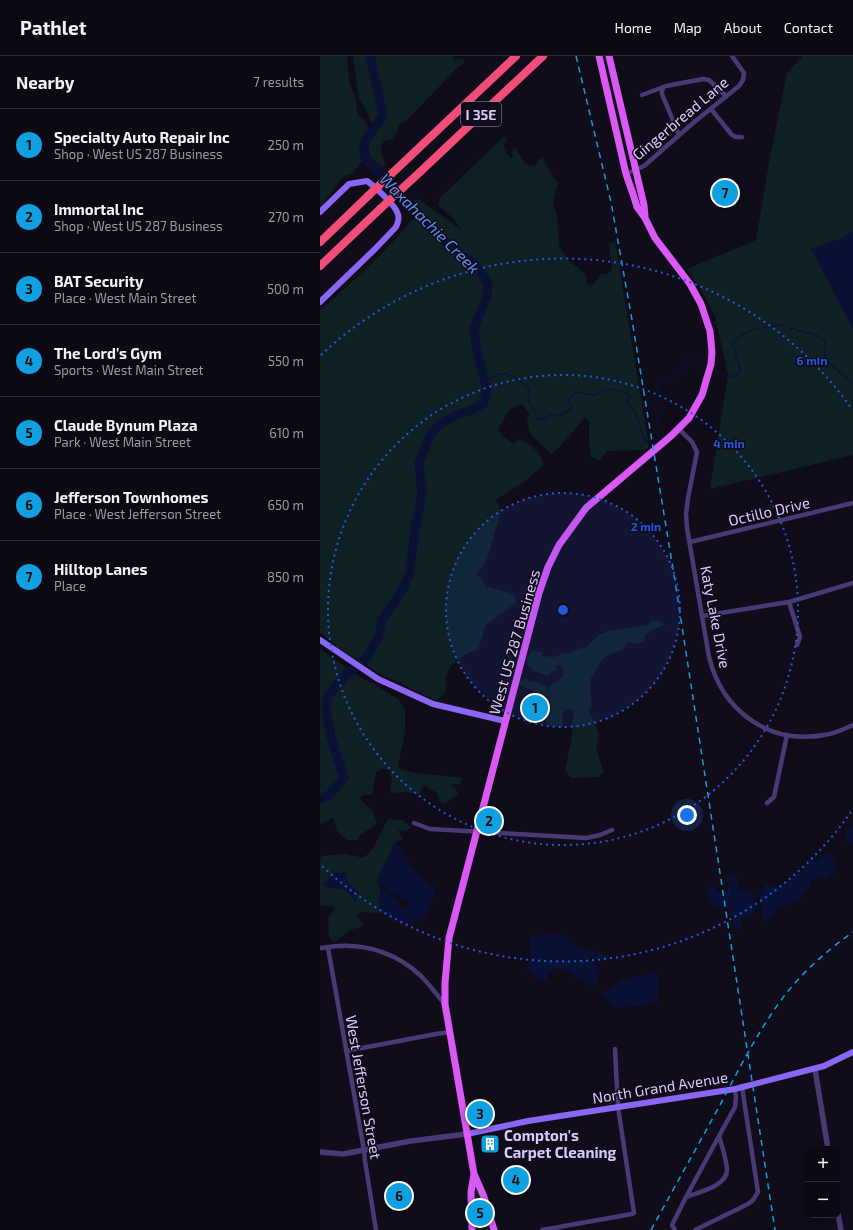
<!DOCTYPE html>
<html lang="en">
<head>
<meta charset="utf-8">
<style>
	:root { --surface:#0d0914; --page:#16121d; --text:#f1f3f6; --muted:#9a9aa0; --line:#2d2a34; --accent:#109fe0 }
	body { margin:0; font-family:"Exo 2",sans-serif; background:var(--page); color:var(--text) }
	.controls { position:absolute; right:12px; bottom:12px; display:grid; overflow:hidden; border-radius:8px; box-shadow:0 2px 10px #0003 }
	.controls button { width:36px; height:36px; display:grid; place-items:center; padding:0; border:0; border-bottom:1px solid var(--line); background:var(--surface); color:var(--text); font:20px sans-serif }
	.you { position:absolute; left:367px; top:759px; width:14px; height:14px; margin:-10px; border:3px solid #fff; border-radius:50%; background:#1a73e8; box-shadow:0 0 0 6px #1a73e833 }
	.badge { display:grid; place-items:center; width:26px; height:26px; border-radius:50%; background:var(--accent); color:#111; font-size:13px; font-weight:700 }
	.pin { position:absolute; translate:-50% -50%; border:2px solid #fff; box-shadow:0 1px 4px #0006 }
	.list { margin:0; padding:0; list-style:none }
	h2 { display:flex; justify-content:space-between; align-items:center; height:52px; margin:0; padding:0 16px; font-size:17px }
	h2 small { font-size:13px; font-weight:400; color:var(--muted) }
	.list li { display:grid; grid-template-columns:26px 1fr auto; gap:12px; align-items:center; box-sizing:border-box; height:72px; padding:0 16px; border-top:1px solid var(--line) }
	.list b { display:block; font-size:15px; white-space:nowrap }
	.list p { margin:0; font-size:13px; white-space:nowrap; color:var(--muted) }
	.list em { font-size:13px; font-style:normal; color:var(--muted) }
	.map { position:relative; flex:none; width:533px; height:1174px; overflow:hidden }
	header { display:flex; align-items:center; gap:24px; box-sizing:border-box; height:56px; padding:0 20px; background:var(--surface); border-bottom:1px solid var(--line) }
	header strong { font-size:19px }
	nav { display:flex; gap:22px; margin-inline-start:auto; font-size:14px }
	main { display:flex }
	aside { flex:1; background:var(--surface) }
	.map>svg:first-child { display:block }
</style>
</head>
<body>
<header>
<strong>Pathlet</strong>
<nav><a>Home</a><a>Map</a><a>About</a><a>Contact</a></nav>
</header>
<main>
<aside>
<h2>Nearby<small>7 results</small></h2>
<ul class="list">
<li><span class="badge">1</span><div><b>Specialty Auto Repair Inc</b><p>Shop · West US 287 Business</p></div><em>250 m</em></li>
<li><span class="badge">2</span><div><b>Immortal Inc</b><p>Shop · West US 287 Business</p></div><em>270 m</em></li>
<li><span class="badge">3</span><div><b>BAT Security</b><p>Place · West Main Street</p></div><em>500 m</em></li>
<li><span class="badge">4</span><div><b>The Lord's Gym</b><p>Sports · West Main Street</p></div><em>550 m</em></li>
<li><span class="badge">5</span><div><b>Claude Bynum Plaza</b><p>Park · West Main Street</p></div><em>610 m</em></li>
<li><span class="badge">6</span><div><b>Jefferson Townhomes</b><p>Place · West Jefferson Street</p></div><em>650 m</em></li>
<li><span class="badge">7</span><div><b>Hilltop Lanes</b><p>Place</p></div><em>850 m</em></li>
</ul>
</aside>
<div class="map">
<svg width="533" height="1174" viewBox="0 0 533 1174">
	<rect width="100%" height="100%" fill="#110c1a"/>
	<path fill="#0f2024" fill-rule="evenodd" d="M0 0H27L29 28 36 41V51L38 59 47 67 48 75 42 80 40 97 43 104 31 119 28 118 22 122 0 152Z
		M33 0H133V4L144 2V7L136 13 88 63 78 69V76L71 84 64 85C58 93 62 100 66 108L64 111H62L50 101C48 89 48 81 57 73L50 66 49 59 39 42Z
		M483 0H533V399L390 433 408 319 395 260 380 232 367 213 436 184 450 101 467 17Z
		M183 81H187L183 91 188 99 193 103 192 94 195 91 205 108 215 110 222 100 230 116 238 127 233 147 237 160 239 190 249 205 266 218 267 229 274 228 281 217 286 219 292 213 289 188 295 185 329 391 324 394 287 395 279 405 271 400 269 389V365L265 362C253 373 245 388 231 398L210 378 207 363 210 358 202 348 190 353 178 373 181 378 193 388 200 383C211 389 222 396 223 410L202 427 176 444 181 455 167 503 157 518 167 531 194 538 196 547 166 569 158 594C149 594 134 605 129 613 128 615 125 622 125 625 125 627 126 629 126 631 126 637 120 644 114 644L89 631 56 616 48 610 45 601 34 603 17 591 0 576V255C27 230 55 206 80 178 86 173 90 163 97 161L123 188 136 195 125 180 112 169 104 157 93 144 98 143 120 158 143 176 134 163 118 149 120 142Z
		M332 565 341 566 345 569 334 573 325 579 324 586 316 588 308 586 303 594 288 599 280 606 276 615 271 621 270 631 272 650 269 655 279 678 276 693 284 716 279 721 251 722 245 714 251 687 254 654 246 653 242 660 243 671C235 671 229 670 223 663L228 656 230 650C224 638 212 634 200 630L199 626 205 622 209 626H216L227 630 228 636 232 628 243 620 242 610 237 609 236 614 227 620C216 615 209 616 206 603L212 595 222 596V600L235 601 241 598 252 596 257 593 267 591 280 578 290 575 327 569Z
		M0 593 37 619 78 643 85 653V677L78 709 81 714 97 717 143 722 140 728 130 729 135 732 138 738 125 748 119 745 116 736 111 734 104 729 101 732 99 739 88 736 70 737 72 725 69 714 62 713 56 716 52 739H44L39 742 53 755 57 768 40 779 37 784H27L17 775 13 762 0 768Z
		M68 763 83 764 92 772 85 775 78 774 83 783 76 786 63 811 57 826 61 833 59 845 60 857 41 856 37 859 44 870 30 874 14 887 9 881 8 862 11 859 15 851 0 849V803L2 800 25 798 44 802 54 791ZM25 816 29 827 39 837 33 842C28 832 14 832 4 831L10 820Z
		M155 1128 157 1129 171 1174H154Z"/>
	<path fill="#0b1134" d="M533 175V273L491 193 524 181Z
		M533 768V788L527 787 525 783 527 775Z
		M76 788H78C88 804 98 825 116 832L105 861 89 869 74 865 63 857H60L59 845 61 833 73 840 85 852 89 849 88 846 68 834 64 830 59 829 57 826 58 822Z
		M509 797 512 800 516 812 507 823 502 820 490 826 491 830 485 835 478 846C465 849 453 852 447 865L443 864 439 839 446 828C465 833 478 819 490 805L492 807 503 799Z
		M17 816 23 818 26 816 29 827 40 837 36 840 37 845H33V842C28 832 14 832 4 831L3 827 10 820Z
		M411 818 419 824 418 833 420 835 425 833H431L436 854 429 863 421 860 420 861 423 867 417 877 412 858 409 853 401 851 396 853C391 845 385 840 388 830L393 828 398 837 406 836 409 829 407 824 408 819Z
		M240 877 256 891 266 893 290 901 285 904 269 902 280 915 277 927 272 930 258 923 247 915 237 912 228 918 227 924 221 925 206 913 211 899 209 880Z
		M337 916 339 925 337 945 323 950 300 951 292 952 284 938 282 937 303 923Z"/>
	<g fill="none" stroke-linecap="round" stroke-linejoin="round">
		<path stroke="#0b1134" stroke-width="1.5" d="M470 272 499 280 505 285V303L533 328
			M394 317 411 321 420 317V312L413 288C421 273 443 272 458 269L463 270
			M165 325C170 323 175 319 180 318 191 316 203 326 209 333V346L215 356 217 363 222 364 231 359H241L252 352 247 344 258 336 274 339 289 333 308 337 309 341 307 347 315 356 326 387 339 379 335 350 338 340 337 330 359 316 370 301 378 302 384 310"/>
		<path stroke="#0b1134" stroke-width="9" d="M0 743 9 739 24 722 11 681 6 655 7 641 25 620 48 600 59 580 62 564 84 531 90 515 95 473 102 438 99 407 110 379 120 368 136 359 154 353 164 347 167 335 156 289 154 272 167 240 168 228 155 208 142 199 117 178 92 153 44 100V87L63 59 50 0"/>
		<path stroke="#493a76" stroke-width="4.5" d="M344 31 342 34V38L359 79
			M322 39 346 30 383 23 389 24 406 40
			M391 53 412 79 416 81H422
			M306 118 324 110 373 67 419 30 423 24 424 17 412 0
			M359 373 372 386 377 396 368 442 366 458 367 472 389 601C402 654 448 689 504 679 514 678 524 673 533 669
			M370 486 533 447
			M469 546 480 581 477 589
			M382 560 469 546 533 527
			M447 747 454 741 467 679
			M94 767 110 773 266 782 280 779 292 774
			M0 892C6 892 12 890 18 890 49 888 79 899 101 920 109 928 117 939 125 948
			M8 892 44 1094 45 1105 56 1174
			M26 995 116 978 130 976
			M366 1141 399 1080
			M222 1174 312 1158 314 1157 298 1051 295 993
			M355 1174 352 1169 366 1141C379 1136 408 1130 407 1113 406 1102 402 1090 399 1080L415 1051 416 1041 415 1033
			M375 1174 428 1148 433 1144 438 1136 422 1031"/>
		<path stroke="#493a76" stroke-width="5.5" d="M495 1013 508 1093
			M0 1096 23 1098 91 1085 147 1078
			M518 1158 521 1174"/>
		<path stroke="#8967f4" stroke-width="6" d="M0 156 29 128 47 125C54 130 74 148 77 156 80 161 78 167 76 171L55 193 0 246
			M0 584 58 623 113 648 185 665
			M147 1078 208 1065 415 1033 504 1010 533 996"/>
		<path stroke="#da58f3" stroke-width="7" d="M289 0 324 149 325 160
			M152 1174 151 1136 154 1118
			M174 1174 164 1141 154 1118 125 948V927L129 882 219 537 228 511 239 489 266 452 351 380 369 362 382 339 391 308 392 296 390 275 381 248 370 228 335 182 325 162 317 151 314 141 306 118 279 0"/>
		<path stroke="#f24d79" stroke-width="8" d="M84 106 196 0
			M100 116 223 0
			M0 186 49 139
			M0 210 60 153"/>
		<path stroke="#109fe0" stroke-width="1.5" stroke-dasharray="6 5" stroke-linecap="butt" d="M256 0 291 146 312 264 355 525 455 1174
			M331 1174C354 1132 377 1091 400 1049 418 1015 436 979 459 947 479 919 505 896 533 876"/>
		<path stroke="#f24d79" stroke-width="8" d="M49 139 84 106
			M60 153 100 116"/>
	</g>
	<circle cx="243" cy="554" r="117" fill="#2654da" fill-opacity=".12"/>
	<g fill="none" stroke="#2654da" stroke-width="2" stroke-dasharray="2 4">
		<circle cx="243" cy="554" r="117"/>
		<circle cx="243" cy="554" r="235"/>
		<path d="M531 756A352 352 0 0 1 1 809M1 299A352 352 0 0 1 531 352"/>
	</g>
	<defs>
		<symbol id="building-square" viewBox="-11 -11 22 22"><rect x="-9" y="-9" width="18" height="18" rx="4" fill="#109fe0" stroke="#110c1a"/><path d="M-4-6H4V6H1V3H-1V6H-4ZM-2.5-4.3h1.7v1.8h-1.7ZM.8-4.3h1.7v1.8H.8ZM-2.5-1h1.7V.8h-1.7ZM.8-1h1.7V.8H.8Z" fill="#fff"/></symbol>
	</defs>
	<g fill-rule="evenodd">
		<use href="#building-square" x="159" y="1077" width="22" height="22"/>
	</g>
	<g text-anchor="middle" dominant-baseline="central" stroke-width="3" stroke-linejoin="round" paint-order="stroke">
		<rect fill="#110c1a" stroke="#9d90b8" stroke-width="1" x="141" y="46" width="40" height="24" rx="3"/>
		<g font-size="14" font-weight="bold" fill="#d9c9fb">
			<text x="161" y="58">I 35E</text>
		</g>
		<g font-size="15" fill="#d9c9fb" stroke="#110c1a">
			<text transform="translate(360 62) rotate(-40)">Gingerbread Lane</text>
			<text transform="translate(449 455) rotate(-13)">Octillo Drive</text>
			<text transform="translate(396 561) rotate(79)">Katy Lake Drive</text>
			<text transform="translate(194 586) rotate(-74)">West US 287 Business</text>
			<text transform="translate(44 1031) rotate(80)">West Jefferson Street</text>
			<text transform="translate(340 1031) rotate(-9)">North Grand Avenue</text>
		</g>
		<g font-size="15" font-weight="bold" fill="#d9c9fb" stroke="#110c1a" text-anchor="start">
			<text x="184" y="1079">Compton's<tspan x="184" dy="17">Carpet Cleaning</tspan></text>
		</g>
		<g font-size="16" font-style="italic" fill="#5f8ff4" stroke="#110c1a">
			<text transform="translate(110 167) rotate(45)">Waxahachie Creek</text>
		</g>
	</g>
	<circle cx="243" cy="554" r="6" fill="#2654da" stroke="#110c1a" stroke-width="2"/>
	<g font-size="12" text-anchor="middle" font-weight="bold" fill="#2654da" stroke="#110c1a" stroke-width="3" stroke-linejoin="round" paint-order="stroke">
		<text x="492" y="309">6 min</text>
		<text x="409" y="392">4 min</text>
		<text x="326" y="475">2 min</text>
	</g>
</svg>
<div class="controls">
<button>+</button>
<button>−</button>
</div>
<div class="you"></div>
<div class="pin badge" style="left:215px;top:652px">1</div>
<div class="pin badge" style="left:169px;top:765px">2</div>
<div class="pin badge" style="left:160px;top:1058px">3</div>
<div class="pin badge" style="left:196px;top:1124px">4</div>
<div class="pin badge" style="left:160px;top:1157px">5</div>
<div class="pin badge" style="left:79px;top:1140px">6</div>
<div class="pin badge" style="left:405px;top:137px">7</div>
</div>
</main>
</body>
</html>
